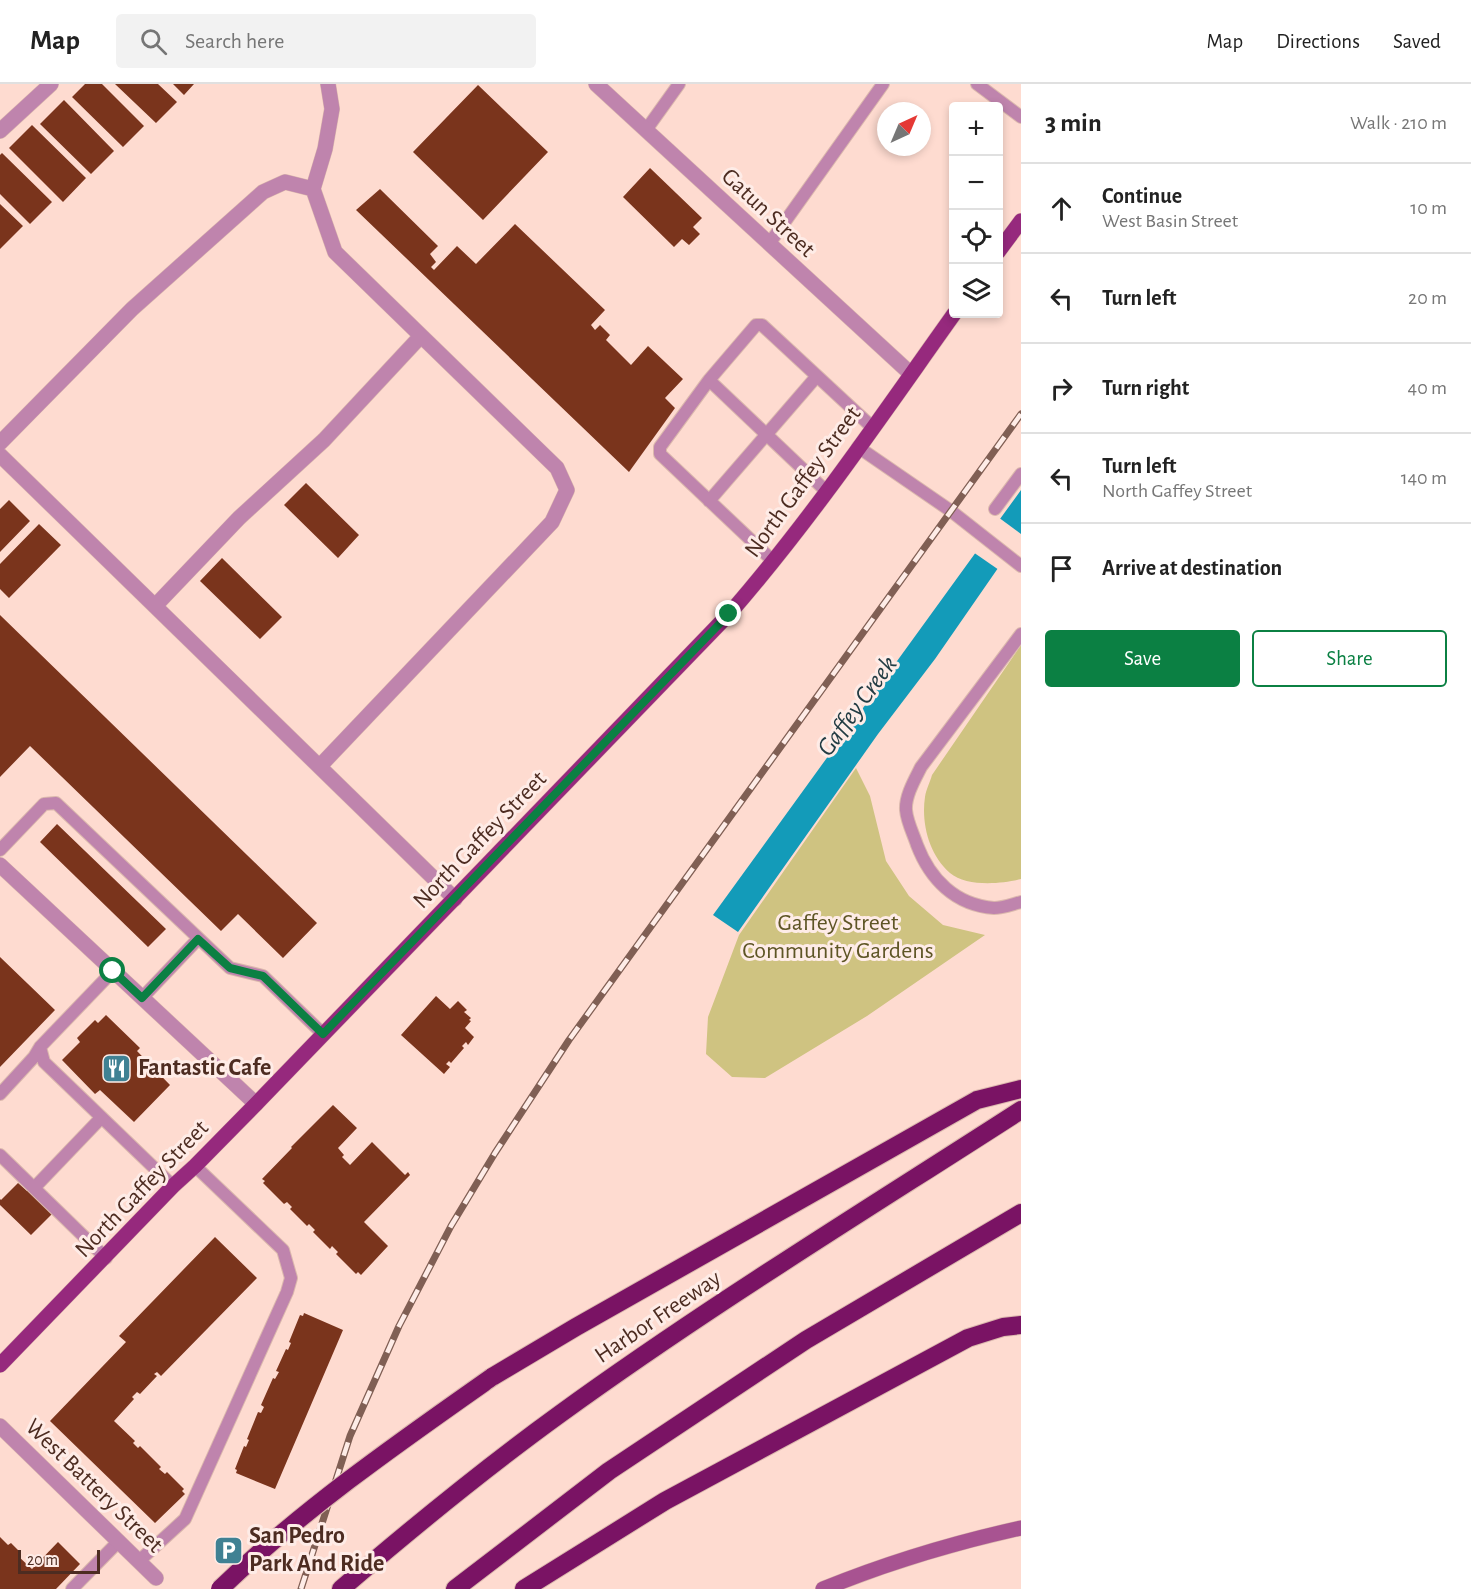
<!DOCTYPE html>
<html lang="en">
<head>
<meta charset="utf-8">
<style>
	:root { --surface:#fff; --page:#f2f2f2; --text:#222; --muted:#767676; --line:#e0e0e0; --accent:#0b8043 }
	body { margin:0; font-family:"Alegreya Sans",sans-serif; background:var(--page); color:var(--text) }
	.controls { position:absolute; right:18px; top:18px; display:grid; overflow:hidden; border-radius:6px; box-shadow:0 3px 9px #0003 }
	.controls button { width:54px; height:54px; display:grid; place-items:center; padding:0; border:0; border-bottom:2px solid var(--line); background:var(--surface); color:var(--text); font:30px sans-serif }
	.compass { position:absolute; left:877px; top:18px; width:54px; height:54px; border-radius:50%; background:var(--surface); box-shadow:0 3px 9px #0003; rotate:44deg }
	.scale { position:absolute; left:18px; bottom:15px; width:82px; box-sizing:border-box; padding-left:6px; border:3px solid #4d2c21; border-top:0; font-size:16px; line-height:21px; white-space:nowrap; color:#4d2c21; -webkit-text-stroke:4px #feece7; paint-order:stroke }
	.stop { position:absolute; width:18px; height:18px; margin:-14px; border:4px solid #0b8043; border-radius:50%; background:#fff }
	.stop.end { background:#0b8043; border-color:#fff; box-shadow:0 2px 6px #0008 }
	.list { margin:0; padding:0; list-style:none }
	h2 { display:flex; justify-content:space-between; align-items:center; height:78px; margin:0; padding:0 24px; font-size:26px }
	h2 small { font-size:20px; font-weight:400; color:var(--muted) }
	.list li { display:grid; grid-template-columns:39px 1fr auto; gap:18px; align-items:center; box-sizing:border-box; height:90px; padding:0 24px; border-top:2px solid var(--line) }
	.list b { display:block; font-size:22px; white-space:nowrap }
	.list p { margin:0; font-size:20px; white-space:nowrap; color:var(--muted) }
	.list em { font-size:20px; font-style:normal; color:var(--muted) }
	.actions { display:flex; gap:12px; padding:18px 24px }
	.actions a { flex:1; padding:14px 0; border:2px solid var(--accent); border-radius:6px; text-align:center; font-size:21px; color:var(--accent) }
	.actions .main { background:var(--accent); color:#fff }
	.icon { flex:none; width:33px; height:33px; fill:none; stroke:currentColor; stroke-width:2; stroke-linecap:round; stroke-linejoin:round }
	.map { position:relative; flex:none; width:1021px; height:1505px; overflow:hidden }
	header { display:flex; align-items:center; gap:36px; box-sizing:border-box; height:84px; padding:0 30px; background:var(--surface); border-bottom:2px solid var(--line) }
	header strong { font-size:28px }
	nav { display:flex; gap:33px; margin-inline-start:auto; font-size:21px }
	.search { width:420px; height:54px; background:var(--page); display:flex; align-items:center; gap:15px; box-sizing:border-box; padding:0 21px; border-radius:6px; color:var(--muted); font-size:22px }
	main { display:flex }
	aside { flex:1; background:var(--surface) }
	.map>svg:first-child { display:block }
</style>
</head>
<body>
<header>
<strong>Map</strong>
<div class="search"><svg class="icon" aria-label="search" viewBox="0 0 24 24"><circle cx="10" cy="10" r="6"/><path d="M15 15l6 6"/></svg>Search here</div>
<nav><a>Map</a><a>Directions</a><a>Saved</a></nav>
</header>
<main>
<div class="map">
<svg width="1021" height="1505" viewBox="0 0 1021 1505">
	<rect width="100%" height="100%" fill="#fedbd0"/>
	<path fill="#cfc381" d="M1021 561V795C1002 800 966 803 950 789 929 771 921 739 925 713 926 706 930 698 932 691Z
		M856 684 870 712 886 777 909 812 943 841 985 851 867 932 765 994 732 993 706 970 708 933 739 851Z"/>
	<path fill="#139bb9" d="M1021 406V451L935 575 878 650 738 848 713 831Z"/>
	<path fill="#fedbd0" d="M998 433 1021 450V455L999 486 973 468Z"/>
	<path fill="#7a341c" d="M85 0H102L144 42 123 63 72 13Z
		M115 0H158L177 18 156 39Z
		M173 0H194L184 11Z
		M478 1 548 68 483 136 413 68Z
		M64 16 114 67 91 90 40 40Z
		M32 41 86 94 63 118 9 64Z
		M2 69 52 118 30 140 0 110V71Z
		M650 84 702 134 693 143 700 150 689 161 682 155 674 163 623 113Z
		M380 105 438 162 430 170 436 178 431 183 434 186 457 162 476 180 515 140 605 226 591 241 595 246 600 241 610 251 606 256 631 281 648 262 683 295 665 314 675 324 629 388 356 126Z
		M0 120 23 142 0 165Z
		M306 399 359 451 338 474 284 421Z
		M9 416 30 437 0 468V425Z
		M39 440 61 461 9 514 0 505V480Z
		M222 474 282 533 260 555 200 497Z
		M0 531 317 839 283 874 238 830 221 847 30 662 0 693Z
		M57 740 166 845 148 863 40 758Z
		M0 873 55 926 0 983Z
		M436 912 450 925 458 917 467 926 464 928 471 934 469 936 471 937 465 944 474 953 468 961 466 958 462 962 464 964 451 979 449 977 446 980 450 983 444 990 401 951Z
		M106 931 140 964 137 967 170 1001 134 1038 100 1006 95 1010 62 976 80 958 77 954 95 936 98 939Z
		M333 1021 357 1044 338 1064 344 1071 342 1073 350 1081 372 1058 405 1091 408 1088 410 1091 364 1138 388 1162 361 1191 358 1188 356 1190 336 1170 338 1168 332 1162 330 1165 313 1148 315 1146 309 1140 307 1142 290 1125 292 1123 287 1118 284 1120 263 1099 265 1097 262 1095 292 1064 291 1063Z
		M18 1099 27 1107 29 1105 53 1129 31 1151 0 1121V1115L1 1116Z
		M215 1153 257 1194 161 1292 157 1288 154 1290 157 1292 140 1310 137 1308 132 1313 134 1315 114 1337 135 1357 133 1359 138 1364 140 1362 161 1383 159 1385 165 1390 167 1388 184 1405 182 1407 185 1410 155 1439 50 1337 126 1258 119 1252Z
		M304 1229 343 1246 275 1405 236 1389 237 1386 235 1385 244 1362 246 1363 249 1356 247 1355 258 1328 261 1329 264 1323 261 1321 273 1294 275 1295 279 1288 276 1287 286 1265 288 1266 291 1259 289 1258 300 1231 303 1232Z
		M0 1453 8 1461 11 1459 21 1469 18 1472 32 1485 58 1458 80 1480 56 1505H0Z"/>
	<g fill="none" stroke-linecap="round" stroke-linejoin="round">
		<defs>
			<path id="lane" d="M977 0 1021 33
				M646 46 679 0
				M769 160 883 0
				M709 296 756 241H762L872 343
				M858 363 951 427 1021 482
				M709 417 817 292
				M995 425 1021 390
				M773 477 660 370V363L709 296 826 407
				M1021 550 921 683C915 695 905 712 906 726 907 738 913 749 917 761 930 795 955 821 994 824 1002 824 1013 820 1021 818
				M0 766 44 720 56 719 230 884 263 892 323 950
				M142 914 198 855
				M40 963 44 978 173 1102
				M0 1010 34 973 40 963 113 887
				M0 1071 106 1174
				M34 1104 101 1034
				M139 1477 185 1435 287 1208 291 1194 283 1166 195 1082
				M72 1505 119 1457"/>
			<path id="street" d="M596 0 911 290
				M0 47 51 0
				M0 359 132 225 263 108 285 98 313 105
				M0 371 455 815
				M155 522 239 434 324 356 420 253
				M320 682 552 438 567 406 557 384 335 168 313 105 325 65 332 25 328 0
				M0 781 256 1020
				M0 1342 156 1494"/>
			<path id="secondary" d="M823 1505C887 1479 953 1459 1021 1444"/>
			<path id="primary" d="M998 168 1021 137
				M0 1281 173 1102 195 1082 256 1020 729 530C811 436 882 331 954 230"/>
			<path id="highway" d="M492 1293 576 1243 977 1016 1021 1005
				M341 1505C412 1444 484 1385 560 1330 709 1222 866 1126 1021 1026
				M455 1505 609 1387 806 1256 1021 1129
				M524 1505 665 1417 968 1254 1003 1243 1021 1241"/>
		</defs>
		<use href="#lane" stroke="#dbb8ad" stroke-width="14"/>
		<use href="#street" stroke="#dbb8ad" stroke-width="16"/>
		<use href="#secondary" stroke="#dbb8ad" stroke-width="16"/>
		<use href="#primary" stroke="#dbb8ad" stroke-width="16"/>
		<use href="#highway" stroke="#dbb8ad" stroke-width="20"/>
		<use href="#lane" stroke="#bf84ad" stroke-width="12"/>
		<use href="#street" stroke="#bf84ad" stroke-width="15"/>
		<use href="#secondary" stroke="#a85391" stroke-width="15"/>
		<use href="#primary" stroke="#96297d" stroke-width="15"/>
		<use href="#highway" stroke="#7a1364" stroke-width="18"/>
		<defs>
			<path id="rail" d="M301 1505 350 1352 399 1242 451 1142 495 1069 569 956 1021 330"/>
		</defs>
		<use href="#rail" stroke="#805f54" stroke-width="7"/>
		<use href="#rail" stroke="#feece7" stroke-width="4.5" stroke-dasharray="14" stroke-linecap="butt"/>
		<defs>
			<path id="highway-bridge" d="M220 1505C303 1425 398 1359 492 1293"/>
		</defs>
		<use href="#highway-bridge" stroke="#dbb8ad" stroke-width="20" stroke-linecap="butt"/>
		<use href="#highway-bridge" stroke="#7a1364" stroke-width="18"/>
	</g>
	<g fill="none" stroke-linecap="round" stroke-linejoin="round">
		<path stroke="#0b8043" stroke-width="8" d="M113 887 142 914 198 855 230 884 263 892 323 950 729 530"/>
	</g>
	<defs>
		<symbol id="restaurant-square" viewBox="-11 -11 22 22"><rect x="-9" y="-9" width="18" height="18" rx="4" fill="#408193" stroke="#feece7"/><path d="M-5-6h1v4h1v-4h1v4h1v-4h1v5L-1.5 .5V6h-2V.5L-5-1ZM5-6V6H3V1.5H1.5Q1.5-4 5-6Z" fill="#fff"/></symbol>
		<symbol id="parking-square" viewBox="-11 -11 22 22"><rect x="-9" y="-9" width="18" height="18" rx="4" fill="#408193" stroke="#feece7"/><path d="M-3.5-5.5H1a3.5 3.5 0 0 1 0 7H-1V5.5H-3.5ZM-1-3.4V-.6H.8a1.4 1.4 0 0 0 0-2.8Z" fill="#fff"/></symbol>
	</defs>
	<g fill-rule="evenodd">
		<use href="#restaurant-square" x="100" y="968" width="33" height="33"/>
		<use href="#parking-square" x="212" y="1450" width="33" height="33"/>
	</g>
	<g text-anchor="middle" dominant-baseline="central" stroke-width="6" stroke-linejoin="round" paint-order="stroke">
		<g font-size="24" fill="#4d2c21" stroke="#feece7">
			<text transform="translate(768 129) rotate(43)">Gatun Street</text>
			<text transform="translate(803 398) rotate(-54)">North Gaffey Street</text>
			<text transform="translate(480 756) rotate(-46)">North Gaffey Street</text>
			<text transform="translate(142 1105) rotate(-46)">North Gaffey Street</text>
			<text transform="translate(658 1233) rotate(-34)">Harbor Freeway</text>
			<text transform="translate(94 1402) rotate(44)">West Battery Street</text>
		</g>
		<g font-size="24" fill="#5e5525" stroke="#feece7">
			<text x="838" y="839">Gaffey Street<tspan x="838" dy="28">Community Gardens</tspan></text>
		</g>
		<g font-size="24" font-weight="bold" fill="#4d2c21" stroke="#feece7" text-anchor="start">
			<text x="138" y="984">Fantastic Cafe</text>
			<text x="249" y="1452">San Pedro<tspan x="249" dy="28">Park And Ride</tspan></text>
		</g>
		<g font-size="26" font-style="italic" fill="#223c43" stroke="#feece7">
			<text transform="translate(857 622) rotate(-54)">Gaffey Creek</text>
		</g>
	</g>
</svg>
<div class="controls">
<button>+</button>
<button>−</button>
<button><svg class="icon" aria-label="locate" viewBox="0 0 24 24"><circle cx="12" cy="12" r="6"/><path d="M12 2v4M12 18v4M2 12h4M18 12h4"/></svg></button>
<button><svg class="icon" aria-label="layers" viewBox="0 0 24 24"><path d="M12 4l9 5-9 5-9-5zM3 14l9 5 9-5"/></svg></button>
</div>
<svg class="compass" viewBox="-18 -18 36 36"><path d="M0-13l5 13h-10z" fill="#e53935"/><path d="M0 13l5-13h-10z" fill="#767676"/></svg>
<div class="scale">20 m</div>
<div class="stop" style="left:113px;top:887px"></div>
<div class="stop end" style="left:729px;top:530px"></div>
</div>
<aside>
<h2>3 min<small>Walk · 210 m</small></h2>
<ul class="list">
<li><svg class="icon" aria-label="ahead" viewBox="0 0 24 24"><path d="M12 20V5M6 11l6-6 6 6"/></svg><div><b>Continue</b><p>West Basin Street</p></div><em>10 m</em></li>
<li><svg class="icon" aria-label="left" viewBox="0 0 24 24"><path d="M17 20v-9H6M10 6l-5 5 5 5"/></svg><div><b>Turn left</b></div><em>20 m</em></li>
<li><svg class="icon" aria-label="right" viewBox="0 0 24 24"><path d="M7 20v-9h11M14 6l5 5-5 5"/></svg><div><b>Turn right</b></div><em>40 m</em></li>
<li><svg class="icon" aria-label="left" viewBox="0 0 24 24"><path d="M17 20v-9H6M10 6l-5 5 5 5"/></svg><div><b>Turn left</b><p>North Gaffey Street</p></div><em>140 m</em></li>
<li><svg class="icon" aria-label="arrive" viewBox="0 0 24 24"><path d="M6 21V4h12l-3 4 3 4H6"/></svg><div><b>Arrive at destination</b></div></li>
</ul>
<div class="actions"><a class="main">Save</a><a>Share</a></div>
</aside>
</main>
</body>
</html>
